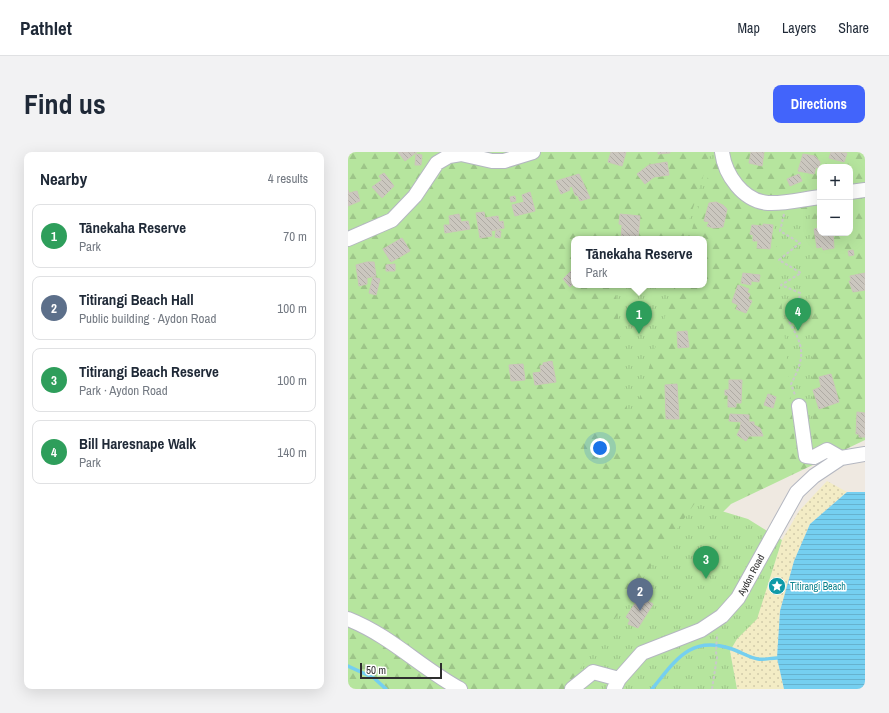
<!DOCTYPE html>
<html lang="en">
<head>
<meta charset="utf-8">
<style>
	:root { --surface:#fff; --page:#f2f2f3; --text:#1f2937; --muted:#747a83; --line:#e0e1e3; --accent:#4264fb }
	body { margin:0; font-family:"Archivo Narrow",sans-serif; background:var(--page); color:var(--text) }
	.controls { position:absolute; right:12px; top:12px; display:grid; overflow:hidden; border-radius:8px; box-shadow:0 4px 16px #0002 }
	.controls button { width:36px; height:36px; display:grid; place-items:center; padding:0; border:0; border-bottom:1px solid var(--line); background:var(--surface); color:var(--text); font:20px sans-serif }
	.scale { position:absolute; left:12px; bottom:10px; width:82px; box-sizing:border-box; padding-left:4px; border:2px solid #2e2e2e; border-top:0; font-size:11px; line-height:14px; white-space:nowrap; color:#2e2e2e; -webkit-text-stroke:3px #fff; paint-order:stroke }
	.you { position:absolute; left:252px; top:296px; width:14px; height:14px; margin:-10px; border:3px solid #fff; border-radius:50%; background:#1a73e8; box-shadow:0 0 0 6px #1a73e833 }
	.badge { display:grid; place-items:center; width:26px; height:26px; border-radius:50%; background:var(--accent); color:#fff; font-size:13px; font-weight:700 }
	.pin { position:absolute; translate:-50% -33px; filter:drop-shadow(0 1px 2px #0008) }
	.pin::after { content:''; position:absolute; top:21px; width:14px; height:12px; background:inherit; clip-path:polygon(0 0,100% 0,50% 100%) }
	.popup { position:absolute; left:223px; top:84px; width:136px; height:52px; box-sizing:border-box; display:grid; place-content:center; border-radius:8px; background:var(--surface); filter:drop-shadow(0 1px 3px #0005); font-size:13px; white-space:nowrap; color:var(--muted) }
	.popup b { font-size:15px; color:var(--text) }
	.popup::after { content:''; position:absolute; left:50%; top:100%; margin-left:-8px; border:8px solid transparent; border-top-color:var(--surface) }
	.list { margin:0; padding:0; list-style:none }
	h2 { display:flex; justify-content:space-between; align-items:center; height:52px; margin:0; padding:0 16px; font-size:17px }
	h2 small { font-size:13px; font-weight:400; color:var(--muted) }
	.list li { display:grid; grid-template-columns:26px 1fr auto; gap:12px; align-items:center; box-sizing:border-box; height:64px; margin:0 8px 8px; padding:0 8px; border:1px solid var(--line); border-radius:8px }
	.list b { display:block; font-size:15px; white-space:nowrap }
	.list p { margin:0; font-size:13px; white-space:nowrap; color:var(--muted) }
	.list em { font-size:13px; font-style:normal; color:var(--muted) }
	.map { position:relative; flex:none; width:517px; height:537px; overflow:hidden; border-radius:8px }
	header { display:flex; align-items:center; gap:24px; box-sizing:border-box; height:56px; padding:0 20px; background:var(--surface); border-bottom:1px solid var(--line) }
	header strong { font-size:19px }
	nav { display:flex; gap:22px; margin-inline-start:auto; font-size:14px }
	.intro { display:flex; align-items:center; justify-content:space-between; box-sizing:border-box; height:96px; padding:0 24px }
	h1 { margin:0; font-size:28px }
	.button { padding:10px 18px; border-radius:8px; background:var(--accent); color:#fff; font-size:14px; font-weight:700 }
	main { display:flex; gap:24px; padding:0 24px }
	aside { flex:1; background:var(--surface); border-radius:8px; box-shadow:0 4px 16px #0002 }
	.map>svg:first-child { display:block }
</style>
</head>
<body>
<header>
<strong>Pathlet</strong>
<nav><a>Map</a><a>Layers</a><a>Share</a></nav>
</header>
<div class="intro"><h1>Find us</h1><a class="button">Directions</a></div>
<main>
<aside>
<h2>Nearby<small>4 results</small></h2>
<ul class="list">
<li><span class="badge" style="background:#2e9e5b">1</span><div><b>Tānekaha Reserve</b><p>Park</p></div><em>70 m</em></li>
<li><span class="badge" style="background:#5c6f8a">2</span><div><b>Titirangi Beach Hall</b><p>Public building · Aydon Road</p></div><em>100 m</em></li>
<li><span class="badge" style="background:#2e9e5b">3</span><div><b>Titirangi Beach Reserve</b><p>Park · Aydon Road</p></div><em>100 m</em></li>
<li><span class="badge" style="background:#2e9e5b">4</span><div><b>Bill Haresnape Walk</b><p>Park</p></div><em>140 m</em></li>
</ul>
</aside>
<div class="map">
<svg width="517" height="537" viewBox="0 0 517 537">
	<defs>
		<pattern id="forest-firs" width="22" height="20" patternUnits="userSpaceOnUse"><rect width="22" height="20" fill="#b6e59e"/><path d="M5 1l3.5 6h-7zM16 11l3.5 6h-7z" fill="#9dc588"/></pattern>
		<pattern id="sand-dots" width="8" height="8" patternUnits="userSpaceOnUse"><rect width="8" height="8" fill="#f3ecc5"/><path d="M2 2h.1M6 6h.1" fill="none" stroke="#d1cbaa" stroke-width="1.8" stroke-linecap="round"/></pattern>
		<pattern id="park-tufts" width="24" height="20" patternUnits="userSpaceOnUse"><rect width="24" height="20" fill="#b6e59e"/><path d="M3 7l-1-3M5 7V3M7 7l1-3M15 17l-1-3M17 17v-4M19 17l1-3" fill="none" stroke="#9dc588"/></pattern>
		<pattern id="water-rules" width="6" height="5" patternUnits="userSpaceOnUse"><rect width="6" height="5" fill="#75cff0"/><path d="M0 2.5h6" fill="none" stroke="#66b2ce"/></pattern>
		<pattern id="building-back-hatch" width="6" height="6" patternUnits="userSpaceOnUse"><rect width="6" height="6" fill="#cbc7bf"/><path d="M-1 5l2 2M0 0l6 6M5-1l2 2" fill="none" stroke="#afaba4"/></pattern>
	</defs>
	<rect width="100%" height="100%" fill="#efe9e1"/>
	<path fill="url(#forest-firs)" fill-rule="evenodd" d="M0 0H517V288L383 352 347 388 327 537H0ZM472 15H502V81H472ZM226 87H356V133H226Z"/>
	<path fill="url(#sand-dots)" d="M479 329 499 340 462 372 446 409 432 459 429 506 436 537H389L382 499 389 487 409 466 434 388 451 359Z"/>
	<path fill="url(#park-tufts)" d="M363 0H365L366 5 341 87H335Z
		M462 59 465 297 448 304 425 62Z
		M267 133H327L288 257 279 259Z
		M347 351 400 367 434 388 409 467 389 487 382 499 389 537H218Z"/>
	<path fill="url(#water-rules)" d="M499 340H517V537H436L429 506 432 459 446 409 462 372Z"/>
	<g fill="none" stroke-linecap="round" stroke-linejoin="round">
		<path stroke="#75cff0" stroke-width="3.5" d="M0 514 26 526 38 537
			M304 537C328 508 342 483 384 497 393 500 402 506 410 507 416 508 423 506 429 506"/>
	</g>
	<path fill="url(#building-back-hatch)" stroke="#cbc5ba" d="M50 0H69L57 9Z
		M263 0H278L274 14 260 10Z
		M310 0H322V1L310 2Z
		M403 0H416L414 14 401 11Z
		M483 0 499 1 496 10 481 6Z
		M68 2 74 3 73 13H67Z
		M455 2 467 4 472 10 471 16 468 15 466 22 450 19Z
		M319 10 321 23 306 25 297 32 289 22 301 13Z
		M36 21 46 34 34 46 24 35 34 28 31 24Z
		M231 22 242 46 232 49 230 44 227 43 224 34 221 36 222 38 213 42 208 29Z
		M451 22 454 29 442 34 439 27Z
		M0 38 1 41 9 39 12 49 0 54Z
		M182 40 187 59 167 64 164 53 176 50 174 43Z
		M167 44 168 49 163 50 162 45Z
		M368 50 375 53 379 57 375 75 365 76 359 74 361 70 356 69 361 51Z
		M136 60 137 66 150 64 151 70 155 69 156 76 143 79 144 84 132 86 128 61Z
		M111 62 113 70 120 69 122 77 97 81 96 73H102L101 64Z
		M272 62 292 64 290 87H273L274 73 271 72Z
		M472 68V81H485L486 96 475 98 474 95 469 96 466 77 470 76 469 69Z
		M415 72 425 73 422 97 409 96 410 89H405V83L402 82 404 73 415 74Z
		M148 78 153 79 152 86 147 85Z
		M54 86 62 99 43 110 35 97Z
		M505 98 506 103 501 104 500 99Z
		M19 110H26L28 124 19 126V132L11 134 8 113Z
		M47 112V119H38V113Z
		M223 119 226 122V131L222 135 215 127Z
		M395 121 412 123 411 130 403 129V133L393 131Z
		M517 121V138L505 140 501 129H503L502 124Z
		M25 125 32 127 28 143 21 141Z
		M390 133 401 137 399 140 402 142 400 147 404 149 398 161 388 157 390 153 384 150Z
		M339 179 341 195 330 196 329 180Z
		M204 209 208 230 187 233 185 221 193 220 192 214 195 213V211Z
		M175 212 177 228 163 229 161 213Z
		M483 222 491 250 471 257 465 238 473 235 471 225Z
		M381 228H394L393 251H388V255H380V243H377V238H381Z
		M329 232 331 267H318L317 233Z
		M420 242 428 245 425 256 416 253Z
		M509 260 517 261V285H511V282H508Z
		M382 262 401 263V270H406V273L412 276 415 284H401L398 289 389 283 392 277 393 270 381 269Z
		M292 444 305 452 290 476 280 472 282 468 278 465Z"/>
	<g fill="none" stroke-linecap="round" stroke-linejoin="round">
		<defs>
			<path id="minor" d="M374 0C377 23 395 49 420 51 437 52 455 47 472 45
				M502 40 517 38
				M0 87 44 68 67 44 89 11 101 4 113 2 144 9H156L185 0
				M451 254 458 304 466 305 479 298 493 306
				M0 467C43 484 73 516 112 537
				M224 537 245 520 271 527
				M266 537 271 527 294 501 353 478 374 464 390 446 449 340 466 324 493 306 517 302"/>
		</defs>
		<use href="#minor" stroke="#b4b7c1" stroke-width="16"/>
		<path stroke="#c9c9c9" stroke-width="2" stroke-dasharray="3 2" stroke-linecap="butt" d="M436 62 432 79 452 91 431 108 453 121 433 133 452 141 450 156 440 168C456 194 458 204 443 232L447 243
			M364 537 369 505 368 500 369 482"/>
		<use href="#minor" stroke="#fff" stroke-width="14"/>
	</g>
	<defs>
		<symbol id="sight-disc" viewBox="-11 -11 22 22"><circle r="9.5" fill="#0f9aa8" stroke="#fff"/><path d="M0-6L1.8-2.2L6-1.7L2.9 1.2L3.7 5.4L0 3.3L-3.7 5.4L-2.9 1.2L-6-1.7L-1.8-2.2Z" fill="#fff"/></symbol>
	</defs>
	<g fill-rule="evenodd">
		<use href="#sight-disc" x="419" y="424" width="20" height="20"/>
	</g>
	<g text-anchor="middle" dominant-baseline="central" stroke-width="3" stroke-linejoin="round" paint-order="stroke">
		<g font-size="10" fill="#2e2e2e" stroke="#fff">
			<text transform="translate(403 423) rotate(-62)">Aydon Road</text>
		</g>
		<g font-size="10" fill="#0d838f" stroke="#fff" text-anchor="start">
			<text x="442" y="434">Titirangi Beach</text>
		</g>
	</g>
</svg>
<div class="controls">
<button>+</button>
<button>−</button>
</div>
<div class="scale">50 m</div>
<div class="you"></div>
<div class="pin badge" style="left:291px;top:182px;background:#2e9e5b">1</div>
<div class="popup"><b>Tānekaha Reserve</b>Park</div>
<div class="pin badge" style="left:292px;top:459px;background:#5c6f8a">2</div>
<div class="pin badge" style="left:358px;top:427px;background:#2e9e5b">3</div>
<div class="pin badge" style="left:450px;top:179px;background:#2e9e5b">4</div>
</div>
</main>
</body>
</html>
